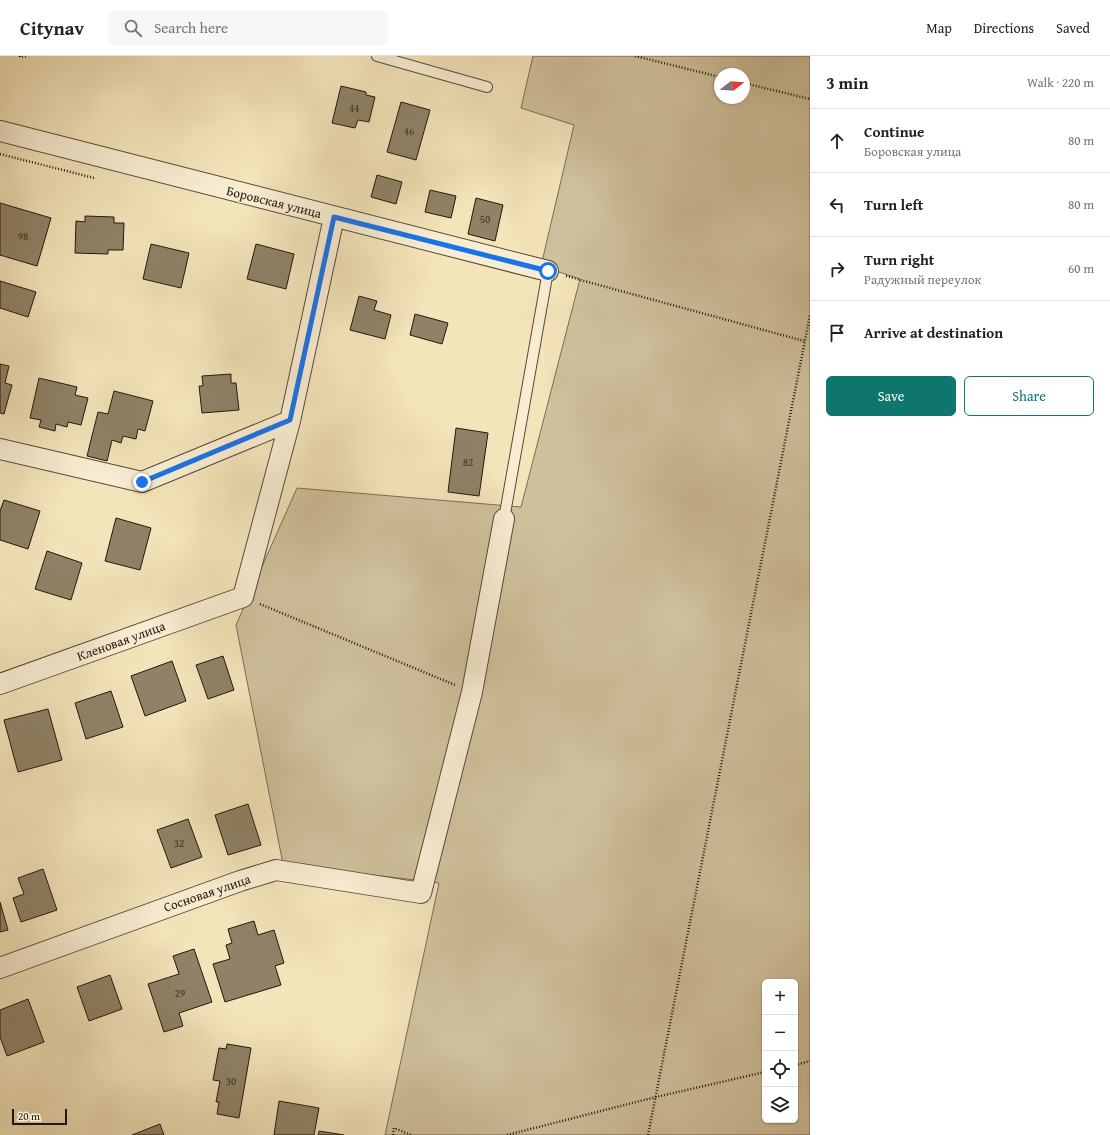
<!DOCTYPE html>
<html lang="en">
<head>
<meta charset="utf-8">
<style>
	:root { --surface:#fff; --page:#f6f6f6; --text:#202124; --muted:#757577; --line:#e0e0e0; --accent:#0f766e }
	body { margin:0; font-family:"Gentium Book Plus",serif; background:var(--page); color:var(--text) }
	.controls { position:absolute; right:12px; bottom:12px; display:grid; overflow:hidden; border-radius:6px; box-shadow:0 1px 3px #0004 }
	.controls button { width:36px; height:36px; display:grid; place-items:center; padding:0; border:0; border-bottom:1px solid var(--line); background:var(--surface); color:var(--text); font:20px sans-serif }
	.compass { position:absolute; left:714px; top:12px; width:36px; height:36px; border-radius:50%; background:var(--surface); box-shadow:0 1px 3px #0004; rotate:73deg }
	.scale { position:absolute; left:12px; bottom:10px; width:55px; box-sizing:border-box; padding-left:4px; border:2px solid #21170e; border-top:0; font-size:11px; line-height:14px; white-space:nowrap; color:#21170e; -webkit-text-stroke:3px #f8edd2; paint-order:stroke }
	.stop { position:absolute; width:12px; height:12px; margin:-9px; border:3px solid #1a73e8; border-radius:50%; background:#fff }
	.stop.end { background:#1a73e8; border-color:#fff; box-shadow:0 1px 4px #0008 }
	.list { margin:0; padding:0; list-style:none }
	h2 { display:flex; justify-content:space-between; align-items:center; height:52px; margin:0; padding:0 16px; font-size:17px }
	h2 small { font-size:13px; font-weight:400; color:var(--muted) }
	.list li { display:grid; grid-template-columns:26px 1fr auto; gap:12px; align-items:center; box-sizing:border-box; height:64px; padding:0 16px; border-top:1px solid var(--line) }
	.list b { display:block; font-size:15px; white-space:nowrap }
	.list p { margin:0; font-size:13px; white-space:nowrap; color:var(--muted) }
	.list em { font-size:13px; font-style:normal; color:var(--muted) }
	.actions { display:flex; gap:8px; padding:12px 16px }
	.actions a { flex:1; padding:9px 0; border:1px solid var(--accent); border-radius:6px; text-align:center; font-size:14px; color:var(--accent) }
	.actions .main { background:var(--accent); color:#fff }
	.icon { flex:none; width:22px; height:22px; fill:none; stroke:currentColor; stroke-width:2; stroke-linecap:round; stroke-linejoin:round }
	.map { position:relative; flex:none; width:810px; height:1079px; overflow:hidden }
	header { display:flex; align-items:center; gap:24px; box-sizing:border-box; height:56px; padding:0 20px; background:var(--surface); border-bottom:1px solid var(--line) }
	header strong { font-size:19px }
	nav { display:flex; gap:22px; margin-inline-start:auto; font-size:14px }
	.search { width:280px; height:36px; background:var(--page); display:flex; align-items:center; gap:10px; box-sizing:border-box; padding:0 14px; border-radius:6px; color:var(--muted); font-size:15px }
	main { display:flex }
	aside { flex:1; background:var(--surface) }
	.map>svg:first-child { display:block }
</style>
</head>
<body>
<header>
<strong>Citynav</strong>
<div class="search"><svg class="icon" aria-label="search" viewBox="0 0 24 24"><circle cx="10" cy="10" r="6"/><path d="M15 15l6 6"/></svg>Search here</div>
<nav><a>Map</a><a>Directions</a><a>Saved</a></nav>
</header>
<main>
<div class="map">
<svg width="810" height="1079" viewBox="0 0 810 1079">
	<rect width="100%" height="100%" fill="#f4e4ba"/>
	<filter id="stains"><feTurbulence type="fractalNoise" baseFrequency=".005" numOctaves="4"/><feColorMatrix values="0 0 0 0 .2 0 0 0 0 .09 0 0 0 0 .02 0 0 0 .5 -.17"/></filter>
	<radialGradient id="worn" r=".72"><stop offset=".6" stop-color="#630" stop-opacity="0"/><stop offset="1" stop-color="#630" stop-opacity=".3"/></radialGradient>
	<path fill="#d0c19d" stroke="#786c56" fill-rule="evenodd" d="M533 0H810V1079H385L439 827 283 808 236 569 297 432 521 451 580 223 541 210 574 69 521 52ZM720 18H744V42H720ZM765 926H795V1064H765Z"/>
	<path fill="#8f8267" stroke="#21170e" d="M341 30 366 36V39L375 41 369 66 358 64 355 72 332 67Z
		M401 46 430 54 416 104 387 96Z
		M377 119 402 126 396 148 371 141Z
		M430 134 456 140 451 162 425 156Z
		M476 142 503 149 495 185 468 178Z
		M0 147 51 162 37 210 0 199Z
		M85 160 114 161V167H124L123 194H108V198L75 197 76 165 85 166Z
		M151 188 189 197 181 232 143 223Z
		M256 188 294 198 286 233 247 223Z
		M0 225 36 236 28 261 0 252Z
		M359 240 377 245 374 254 391 259 385 283 350 274Z
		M415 258 448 267 442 288 410 279Z
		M0 308 9 310 5 327 12 329 4 358 0 357Z
		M231 318V327H236L239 354 202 357 199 330H203L202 320Z
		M39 322 77 331 75 339 88 342 81 369 68 366 67 371 56 368 55 375 39 371 41 364 30 362Z
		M114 335 153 345 145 375 138 373 136 383 123 380 121 387 112 384 107 405 87 400 98 356 108 358Z
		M456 372 488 377 479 440 448 436Z
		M4 444 40 455 28 493 0 484V455Z
		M116 462 151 472 140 514 105 505Z
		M47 495 82 507 71 544 35 533Z
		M223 600 234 634 208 643 196 609Z
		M172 605 186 645 145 660 131 620Z
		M111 635 123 671 86 683 75 647Z
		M48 653 62 704 18 716 4 664Z
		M248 748 261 789 228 799 215 759Z
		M188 763 202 801 171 812 157 774Z
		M43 813 57 854 21 866 13 842 24 838 18 822Z
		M0 846 8 874 0 876Z
		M254 865 258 879 274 874 284 907 275 910 281 929 225 946 213 908 230 903 226 889 232 887 228 873Z
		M194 893 212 946 179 957 183 970 164 976 148 928 179 918 173 900Z
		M110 919 122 953 89 965 77 931Z
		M28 943 44 986 7 1000 0 981V954Z
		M227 988 251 992 239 1062 217 1058 219 1046H216L220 1025 213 1024 219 992 226 993Z
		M279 1045 319 1052 314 1079H274Z
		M160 1068 164 1079H132Z
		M319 1075 344 1079H318Z"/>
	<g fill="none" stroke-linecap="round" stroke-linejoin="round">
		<defs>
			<path id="lane" d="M377 0 487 31
				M504 463 548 215"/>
			<path id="street" d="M0 75 548 215
				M0 393 142 426 290 365
				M0 628 243 541 290 365 334 161
				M0 912 240 825 276 814 421 837 472 636 504 463"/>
		</defs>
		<use href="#lane" stroke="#564a39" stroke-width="12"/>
		<use href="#street" stroke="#564a39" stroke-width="22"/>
		<path stroke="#21170e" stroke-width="2.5" stroke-dasharray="1 2" stroke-linecap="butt" d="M20 0V1L27 0
			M635 0 720 21
			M744 27 810 43
			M0 98 94 122
			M566 220 804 285
			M260 548 455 629
			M795 1009 810 1005
			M393 1079 394 1072 411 1079
			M507 1079 656 1041 765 1016
			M648 1079 810 259"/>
		<use href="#lane" stroke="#f8edd2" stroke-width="10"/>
		<use href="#street" stroke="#f8edd2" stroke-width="20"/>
	</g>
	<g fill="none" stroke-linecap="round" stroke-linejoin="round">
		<path stroke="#1a73e8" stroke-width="5" d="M142 426 290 364 334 161 548 215"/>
	</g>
	<g text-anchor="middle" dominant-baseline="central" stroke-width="3" stroke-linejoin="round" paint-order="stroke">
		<g font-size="11" fill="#3c3224">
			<text x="354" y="52">44</text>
			<text x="409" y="75">46</text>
			<text x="485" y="163">50</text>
			<text x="23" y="180">98</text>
			<text x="468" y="406">82</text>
			<text x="179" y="787">32</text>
			<text x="180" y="937">29</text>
			<text x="231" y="1025">30</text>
		</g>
		<g font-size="13" fill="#21170e" stroke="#f8edd2">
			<text transform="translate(274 146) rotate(14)">Боровская улица</text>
			<text transform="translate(121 585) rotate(-20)">Кленовая улица</text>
			<text transform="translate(207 837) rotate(-19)">Сосновая улица</text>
		</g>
	</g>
	<rect width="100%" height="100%" filter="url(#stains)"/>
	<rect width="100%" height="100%" fill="url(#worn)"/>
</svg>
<div class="controls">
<button>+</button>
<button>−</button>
<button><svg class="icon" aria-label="locate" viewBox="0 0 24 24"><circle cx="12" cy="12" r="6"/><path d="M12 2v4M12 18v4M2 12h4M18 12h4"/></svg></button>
<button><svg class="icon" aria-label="layers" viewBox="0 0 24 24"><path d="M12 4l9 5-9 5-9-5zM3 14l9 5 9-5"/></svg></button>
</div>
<svg class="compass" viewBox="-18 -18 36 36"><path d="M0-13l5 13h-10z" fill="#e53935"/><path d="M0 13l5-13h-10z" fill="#757577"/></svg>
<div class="scale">20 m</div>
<div class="stop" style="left:548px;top:215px"></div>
<div class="stop end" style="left:142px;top:426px"></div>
</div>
<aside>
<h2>3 min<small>Walk · 220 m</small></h2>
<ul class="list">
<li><svg class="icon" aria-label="ahead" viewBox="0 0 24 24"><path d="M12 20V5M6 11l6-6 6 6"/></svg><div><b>Continue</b><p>Боровская улица</p></div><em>80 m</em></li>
<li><svg class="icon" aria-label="left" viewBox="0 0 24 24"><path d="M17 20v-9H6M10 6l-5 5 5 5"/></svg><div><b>Turn left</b></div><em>80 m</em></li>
<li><svg class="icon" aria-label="right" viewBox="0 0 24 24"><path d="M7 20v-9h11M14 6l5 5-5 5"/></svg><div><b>Turn right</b><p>Радужный переулок</p></div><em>60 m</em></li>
<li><svg class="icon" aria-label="arrive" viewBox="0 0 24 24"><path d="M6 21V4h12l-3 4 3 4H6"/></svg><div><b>Arrive at destination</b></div></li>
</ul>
<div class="actions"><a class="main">Save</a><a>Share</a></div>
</aside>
</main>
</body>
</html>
